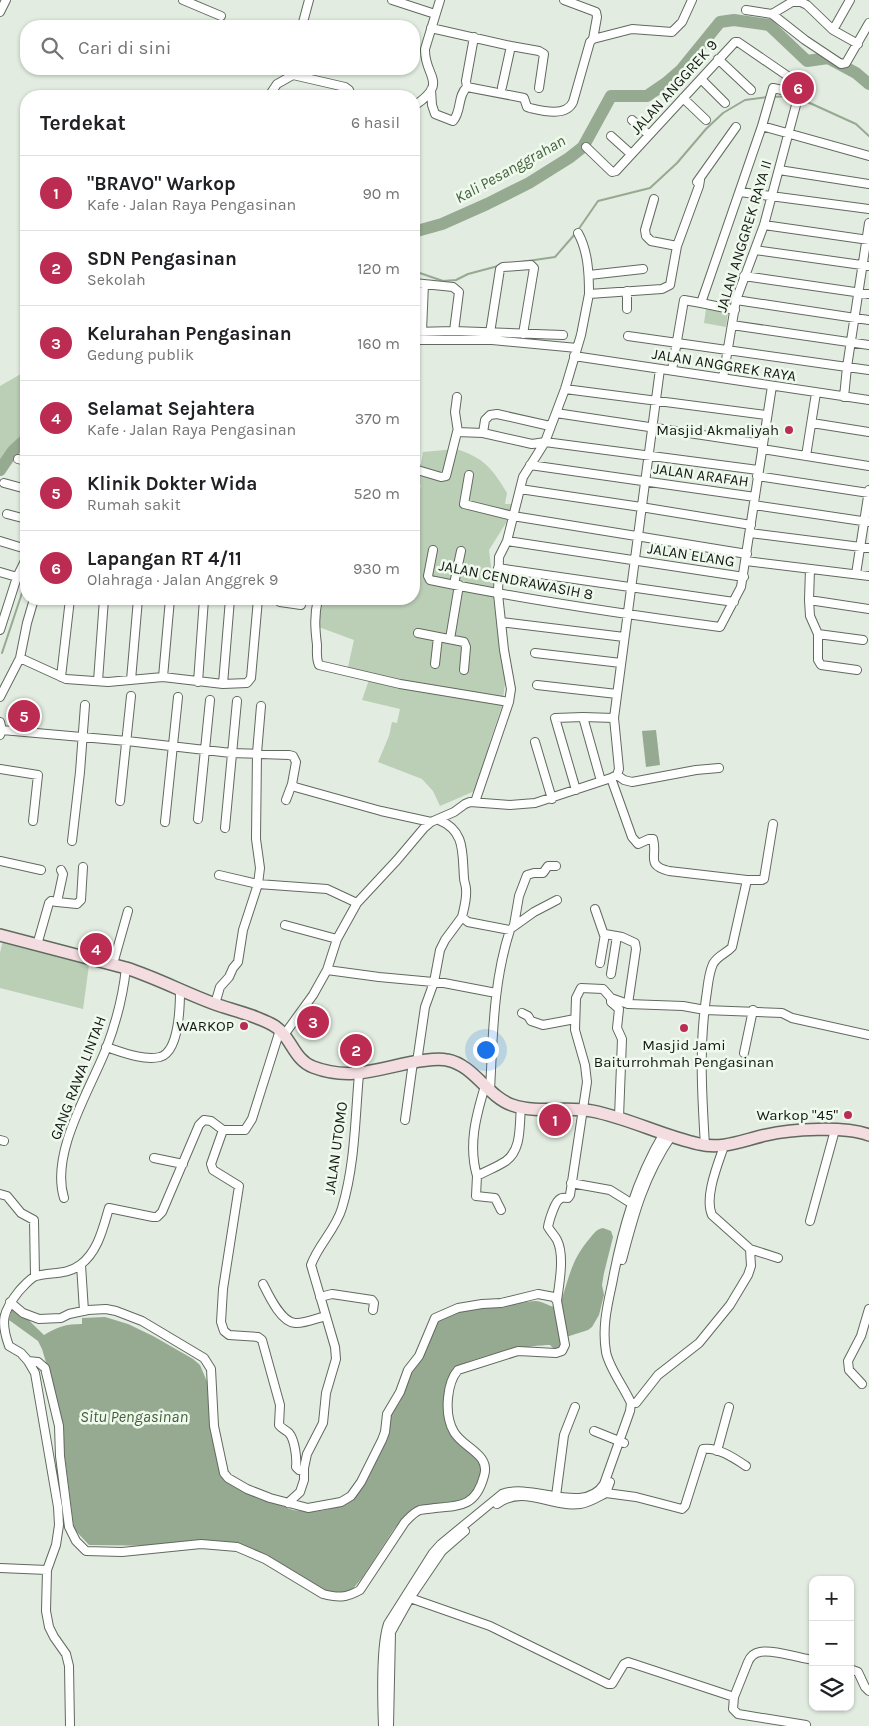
<!DOCTYPE html>
<html lang="id">
<head>
<meta charset="utf-8">
<style>
	:root { --surface:#fff; --page:#f6f6f6; --text:#202124; --muted:#757577; --line:#e0e0e0; --accent:#bc2c52 }
	body { margin:0; font-family:Karla,sans-serif; background:var(--page); color:var(--text) }
	.controls { position:absolute; right:15px; bottom:15px; display:grid; overflow:hidden; border-radius:10px; box-shadow:0 1px 4px #0004 }
	.controls button { width:45px; height:45px; display:grid; place-items:center; padding:0; border:0; border-bottom:1px solid var(--line); background:var(--surface); color:var(--text); font:25px sans-serif }
	.you { position:absolute; left:485px; top:1049px; width:18px; height:18px; margin:-12px; border:4px solid #fff; border-radius:50%; background:#1a73e8; box-shadow:0 0 0 8px #1a73e833 }
	.badge { display:grid; place-items:center; width:32px; height:32px; border-radius:50%; background:var(--accent); color:#fff; font-size:16px; font-weight:700 }
	.pin { position:absolute; translate:-50% -50%; border:2px solid #fff; box-shadow:0 1px 5px #0006 }
	.list { margin:0; padding:0; list-style:none }
	h2 { display:flex; justify-content:space-between; align-items:center; height:65px; margin:0; padding:0 20px; font-size:21px }
	h2 small { font-size:16px; font-weight:400; color:var(--muted) }
	.list li { display:grid; grid-template-columns:32px 1fr auto; gap:15px; align-items:center; box-sizing:border-box; height:75px; padding:0 20px; border-top:1px solid var(--line) }
	.list b { display:block; font-size:19px; white-space:nowrap }
	.list p { margin:0; font-size:16px; white-space:nowrap; color:var(--muted) }
	.list em { font-size:16px; font-style:normal; color:var(--muted) }
	.icon { flex:none; width:28px; height:28px; fill:none; stroke:currentColor; stroke-width:2; stroke-linecap:round; stroke-linejoin:round }
	.map { position:relative; flex:none; width:869px; height:1726px; overflow:hidden }
	.search { position:absolute; background:var(--surface); box-shadow:0 1px 4px #0004; left:20px; top:20px; width:400px; height:55px; display:flex; align-items:center; gap:12px; box-sizing:border-box; padding:0 18px; border-radius:20px; color:var(--muted); font-size:19px }
	.panel { position:absolute; background:var(--surface); box-shadow:0 1px 4px #0004; left:20px; top:90px; width:400px; height:515px; border-radius:20px }
	.map>svg:first-child { display:block }
</style>
</head>
<body>
<div class="map">
<svg width="869" height="1726" viewBox="0 0 869 1726">
	<rect width="100%" height="100%" fill="#e2ece0"/>
	<path fill="#bbceb6" d="M798 80 805 83 798 97 791 93Z
		M706 309 728 313 726 327 704 323Z
		M26 371V442L7 458 0 470V386Z
		M456 449C483 457 493 469 507 493L505 504H512L506 523 489 550 505 684 502 706 491 738 477 790 440 806 433 791 422 779 378 762 389 736 392 722 397 723 400 709 362 700 371 674 348 667 354 640 316 626 324 599H414V511L421 485 414 484V463L421 464 423 452Z
		M4 936 90 958 83 1009 0 988V953Z"/>
	<path fill="#96a991" d="M656 730 660 765 646 767 642 731Z
		M603 1228 611 1231 613 1237 604 1273 602 1285 604 1295 599 1315 592 1327 588 1330 560 1339V1349L556 1351 550 1345C529 1345 474 1356 456 1368L447 1420 482 1464V1475L469 1500 430 1506 402 1520 394 1529 362 1578 352 1590 345 1593 336 1594 321 1590 244 1547 89 1545 74 1529 65 1458 52 1382 42 1349 38 1341 9 1320 13 1305 44 1335C57 1327 66 1324 82 1324V1318L105 1317 128 1324 153 1336 193 1359 200 1365 208 1384 210 1412 219 1465 245 1492 293 1510 312 1512 326 1510 348 1503 354 1498 361 1488 382 1449 387 1433 388 1417 399 1403 410 1371 439 1321 459 1312 481 1307 535 1301C544 1301 550 1308 559 1307 569 1280 570 1261 590 1238 594 1233 597 1229 603 1228Z"/>
	<g fill="none" stroke-linecap="round" stroke-linejoin="round">
		<path stroke="#96a991" stroke-width="2" d="M773 97 790 96 812 104 856 124 869 136
			M578 230 598 201 650 188 677 163 706 129 723 113 745 100 768 97
			M521 262 555 257 575 234
			M414 271 443 281 456 280 468 274 502 265
			M2 653 26 581"/>
		<path stroke="#96a991" stroke-width="12" d="M414 229 417 231 442 224 487 204 529 183 569 158 583 147 611 96H647L666 83 681 70 720 22 734 20 769 25 807 61 828 58 856 73 869 84
			M0 470 13 451 26 439"/>
		<defs>
			<path id="minor" d="M183 0 221 16
				M392 0 435 14
				M564 0 596 12 597 17 593 39
				M746 10 772 14 805 40 841 64 846 63 869 23
				M0 12 6 0
				M772 14 792 2H801L807 5 833 30 858 44
				M302 26 309 0
				M431 28 511 46 502 87
				M833 30 850 0
				M474 37 466 81 467 87 524 98 527 107 530 108C543 111 566 117 573 102L590 42 593 39 632 29 672 32 682 22 692 0
				M511 46 539 51 544 54 539 88
				M718 59 751 90
				M293 75 345 87 349 90 351 96
				M701 79 725 103
				M431 90 432 105 435 114 453 121C462 111 457 96 467 87
				M269 96 277 84 293 75 295 69
				M683 98 706 120
				M414 106C450 82 424 77 425 49L440 0
				M632 120 649 135
				M762 126 869 156
				M611 136 631 154
				M586 147 612 172 616 171 735 42H738L792 79 793 82 787 91 773 88 762 126 701 303 684 300 672 370
				M779 170 869 184
				M697 182 736 127
				M740 192 869 209
				M654 199 645 230 646 236 651 241 677 246
				M869 223 847 367 869 370
				M764 225 869 240
				M578 233C588 251 589 273 589 294
				M755 250 869 266
				M589 275 643 269
				M744 276 869 294
				M414 283 453 287 459 292 454 331
				M736 300 869 320
				M701 303 735 310
				M627 309V291
				M732 325 869 345
				M422 331 424 284
				M414 332 454 331 563 335
				M490 333 500 269 503 267 531 265 534 268 523 334
				M628 336 847 367 844 397
				M414 340H492L577 348
				M574 356 869 400
				M723 378 736 300 764 225 796 105
				M565 389 766 415
				M457 397 455 412 458 432
				M556 413 762 444
				M812 423 869 432
				M483 433 532 444 545 442 758 470
				M762 449 869 466
				M806 456 816 393
				M18 459 26 461
				M530 465 755 497
				M414 469 441 477 446 476 457 432 483 433 485 420 490 415 497 414 550 426
				M469 475 464 504 513 516 747 554
				M757 476 869 493
				M4 483 26 489
				M520 489 641 507 751 525
				M754 505 869 522
				M7 514 26 519
				M750 533 869 548
				M0 541 26 549
				M507 541 744 577
				M433 550 428 576 430 580C526 600 623 614 720 627L741 587 772 386
				M746 561 869 576
				M498 568 734 602
				M0 572 17 577
				M856 574 869 490
				M454 584 461 551
				M276 599 280 602 301 605 303 599
				M318 599C314 616 315 628 317 645 317 652 316 659 319 665L400 684 509 702
				M809 600 810 569
				M501 622 624 637
				M0 630 17 577 26 559
				M418 633 464 642 466 647 464 670
				M818 634V660L821 665 857 670
				M450 639 459 585
				M863 640 818 634 810 616 809 600 869 609
				M535 653 621 663
				M20 658 66 679 108 682 163 677 223 684 247 683 251 678 258 599
				M435 664 438 637
				M61 677 70 599
				M163 677 170 599
				M131 680 138 599
				M98 681 104 599
				M198 682 204 599
				M223 684 230 599
				M537 685 617 694
				M0 697 20 658 27 623 34 599
				M583 717 601 781
				M0 722 2 730 0 735
				M2 730 127 741 231 753 289 755 293 756 296 762 292 784 295 787 381 811 431 822 454 812 465 804 470 802 510 805 535 803 611 778 617 775 619 769 614 718 660 369
				M535 742 552 799
				M0 769 38 775 33 821
				M617 775 624 780 632 782 696 770 719 768
				M611 778 632 837 638 844 649 839H653C658 856 645 865 669 871L747 880 732 947C726 954 718 955 713 964 708 975 708 987 706 998 699 1048 702 1096 705 1146
				M576 790 555 718 583 717 614 718
				M286 800 292 784
				M120 801 131 696
				M475 802 509 702 511 689 504 650 498 594 499 557 507 541 523 477 545 442 565 389 581 335 589 294 662 289 670 285 677 246 699 186 700 180
				M198 819 210 700
				M439 820C466 831 462 854 464 878 464 882 466 885 466 889 467 899 464 908 462 917L468 922 510 930C493 982 493 1036 490 1090
				M165 822 178 697
				M225 828 237 701
				M72 841 80 772 85 705
				M0 861 41 870
				M61 870 63 874 57 902 77 904 81 900 83 867
				M219 875 258 884 327 889 357 903
				M747 880H762L764 879 773 824
				M595 909 604 935
				M285 925 337 939
				M514 925 519 896 527 875 534 873H543L548 866H556
				M513 927 534 912 557 900
				M37 945 49 903 51 901 57 902
				M600 963 605 934 622 937 635 943 636 949 628 1004
				M113 964 128 911
				M327 970 379 977 444 983 496 993
				M611 974 617 936
				M611 998V1002L619 1009 617 1028 622 1039 619 1117
				M215 1004 220 987 229 977 233 968 238 962 243 930 258 884 260 868 256 839 257 753 261 706
				M522 1013 528 1016 531 1021 543 1025 575 1019
				M284 1035 313 995 327 970 337 939 357 903 397 860 424 828 431 822
				M106 1047C122 1052 143 1061 160 1057 179 1052 180 1007 180 990
				M744 1053 753 1010
				M417 1062 425 1007 434 982 440 950 445 940 462 917
				M405 1120 413 1062
				M223 1130 211 1164 213 1170 239 1186 223 1289 221 1322 224 1331 229 1335 258 1337 262 1340 280 1405 279 1425C282 1429 286 1430 289 1433 295 1440 297 1459 296 1467L299 1470 304 1471
				M0 1140 4 1141
				M154 1158 183 1164
				M477 1176C468 1145 476 1116 485 1086
				M571 1183 610 1190 634 1205
				M0 1194 7 1196 21 1213 34 1220 35 1276
				M64 1198C50 1153 90 1090 106 1049 116 1023 123 996 126 968
				M501 1210 495 1198 476 1196 477 1176C486 1171 497 1167 506 1161 522 1149 519 1126 521 1108
				M810 1221 835 1130
				M750 1249 778 1258
				M622 1260C634 1214 644 1176 672 1135
				M81 1265 84 1311
				M263 1284C269 1296 281 1322 295 1323 304 1324 317 1318 326 1316
				M320 1297 332 1294 372 1300 374 1303 373 1310
				M557 1301C559 1284 565 1256 557 1240 555 1236 551 1232 548 1227 549 1221 555 1201 560 1199 562 1197 565 1198 568 1198L570 1195 587 1082 585 1065 575 1030 576 998 581 988 603 989 611 998 628 1004 683 1006 705 1010 782 1013 792 1018 869 1035
				M10 1302 23 1313 39 1319 61 1318 69 1314 88 1310 106 1309 116 1311 142 1321 204 1358 211 1369 214 1426 224 1473 228 1478 247 1489 270 1498 308 1508 341 1502 351 1496 361 1482 382 1440 385 1432 387 1414 400 1392 408 1370 419 1356 435 1318 458 1308 482 1304 501 1303 538 1294 554 1297 557 1301 565 1345 562 1351 556 1353 518 1351 458 1370C451 1378 449 1387 448 1398 447 1409 448 1422 454 1432 463 1448 491 1454 484 1476 476 1506 461 1506 435 1508 430 1509 424 1509 420 1510 414 1512 409 1518 405 1522L360 1590C346 1598 338 1598 323 1594L265 1559 237 1547 201 1544 122 1552 86 1551 76 1541 69 1527 60 1456 59 1426 45 1368 38 1362 28 1361
				M862 1384 849 1370 848 1361 861 1336 869 1309
				M631 1403H636L658 1375 699 1343 730 1305 748 1275 751 1266 750 1249 712 1215C704 1197 718 1164 724 1146
				M594 1431 624 1443
				M717 1451 729 1407
				M603 1491 606 1493 636 1497 682 1509 685 1506 703 1449C718 1447 734 1458 746 1466
				M556 1496 564 1435 575 1407
				M288 1503 300 1492 304 1480V1468L307 1454 323 1423 326 1393 336 1359 335 1347 311 1265C318 1245 336 1229 342 1208 355 1165 355 1119 359 1074
				M497 1504C524 1484 551 1508 580 1504 589 1503 598 1497 606 1493L610 1482
				M0 1568 47 1570
				M410 1598 490 1626 608 1684H612L624 1664 628 1662 734 1697 748 1662C750 1657 754 1653 760 1652 771 1649 800 1658 813 1660
				M850 1669 858 1672 865 1687 869 1691
				M734 1697 733 1709 738 1714 806 1725
				M70 1726 69 1666 66 1654 54 1637 49 1627 46 1611 47 1570 56 1545 59 1525 58 1507 35 1373 28 1361 21 1353 9 1346C0 1321 3 1311 19 1291 24 1286 30 1278 36 1276 52 1272 67 1275 80 1265 98 1252 103 1228 109 1208L153 1217H157L162 1212 199 1125 204 1120 211 1121 223 1130H245L252 1119 280 1030
				M383 1726C382 1700 380 1647 388 1624L433 1553 441 1544 502 1494C532 1482 584 1516 604 1484L630 1411 631 1403C624 1387 609 1368 606 1352 602 1328 607 1307 612 1284 622 1230 636 1180 664 1133
				M389 1726 391 1632 410 1598 442 1551 465 1531"/>
			<path id="secondary" d="M0 935 126 968C157 978 185 993 215 1004 232 1010 262 1017 276 1027 291 1037 294 1060 313 1067 352 1082 382 1067 419 1061 429 1060 438 1058 447 1060 474 1065 487 1096 512 1105 538 1114 566 1106 592 1111 629 1118 662 1136 699 1144 722 1150 743 1140 766 1135 791 1129 845 1126 869 1135"/>
		</defs>
		<use href="#minor" stroke="#616a5f" stroke-width="10"/>
		<use href="#secondary" stroke="#616a5f" stroke-width="14"/>
		<use href="#minor" stroke="#fff" stroke-width="8"/>
		<use href="#secondary" stroke="#f4dde0" stroke-width="11"/>
	</g>
	<g fill="#bc2c52" stroke="#eff9ed" stroke-width="2">
		<circle cx="789" cy="430" r="5"/>
		<circle cx="244" cy="1026" r="5"/>
		<circle cx="684" cy="1028" r="5"/>
		<circle cx="848" cy="1115" r="5"/>
	</g>
	<g text-anchor="middle" dominant-baseline="central" stroke-width="5" stroke-linejoin="round" paint-order="stroke">
		<g font-size="15" fill="#161915" stroke="#eff9ed">
			<text transform="translate(674 87) rotate(-48)">JALAN ANGGREK 9</text>
			<text transform="translate(744 236) rotate(-73)">JALAN ANGGREK RAYA II</text>
			<text transform="translate(724 365) rotate(9)">JALAN ANGGREK RAYA</text>
			<text transform="translate(701 475) rotate(8)">JALAN ARAFAH</text>
			<text transform="translate(691 555) rotate(9)">JALAN ELANG</text>
			<text transform="translate(516 580) rotate(11)">JALAN CENDRAWASIH 8</text>
			<text transform="translate(78 1078) rotate(-69)">GANG RAWA LINTAH</text>
			<text transform="translate(336 1148) rotate(-82)">JALAN UTOMO</text>
		</g>
		<g font-size="15" fill="#161915" stroke="#eff9ed" text-anchor="end">
			<text x="779" y="430">Masjid Akmaliyah</text>
			<text x="234" y="1026">WARKOP</text>
			<text x="684" y="1045" text-anchor="middle">Masjid Jami<tspan x="684" dy="17">Baiturrohmah Pengasinan</tspan></text>
			<text x="838" y="1115">Warkop "45"</text>
		</g>
		<g font-size="16" font-style="italic" fill="#405f38" stroke="#eff9ed">
			<text transform="translate(510 169) rotate(-29)">Kali Pesanggrahan</text>
			<text x="134" y="1416">Situ Pengasinan</text>
		</g>
	</g>
</svg>
<div class="controls">
<button>+</button>
<button>−</button>
<button><svg class="icon" aria-label="layers" viewBox="0 0 24 24"><path d="M12 4l9 5-9 5-9-5zM3 14l9 5 9-5"/></svg></button>
</div>
<div class="you"></div>
<div class="pin badge" style="left:555px;top:1120px">1</div>
<div class="pin badge" style="left:356px;top:1050px">2</div>
<div class="pin badge" style="left:313px;top:1022px">3</div>
<div class="pin badge" style="left:96px;top:949px">4</div>
<div class="pin badge" style="left:24px;top:716px">5</div>
<div class="pin badge" style="left:798px;top:88px">6</div>
<div class="search"><svg class="icon" aria-label="search" viewBox="0 0 24 24"><circle cx="10" cy="10" r="6"/><path d="M15 15l6 6"/></svg>Cari di sini</div>
<section class="panel">
<h2>Terdekat<small>6 hasil</small></h2>
<ul class="list">
<li><span class="badge">1</span><div><b>&quot;BRAVO&quot; Warkop</b><p>Kafe · Jalan Raya Pengasinan</p></div><em>90 m</em></li>
<li><span class="badge">2</span><div><b>SDN Pengasinan</b><p>Sekolah</p></div><em>120 m</em></li>
<li><span class="badge">3</span><div><b>Kelurahan Pengasinan</b><p>Gedung publik</p></div><em>160 m</em></li>
<li><span class="badge">4</span><div><b>Selamat Sejahtera</b><p>Kafe · Jalan Raya Pengasinan</p></div><em>370 m</em></li>
<li><span class="badge">5</span><div><b>Klinik Dokter Wida</b><p>Rumah sakit</p></div><em>520 m</em></li>
<li><span class="badge">6</span><div><b>Lapangan RT 4/11</b><p>Olahraga · Jalan Anggrek 9</p></div><em>930 m</em></li>
</ul>
</section>
</div>
</body>
</html>
